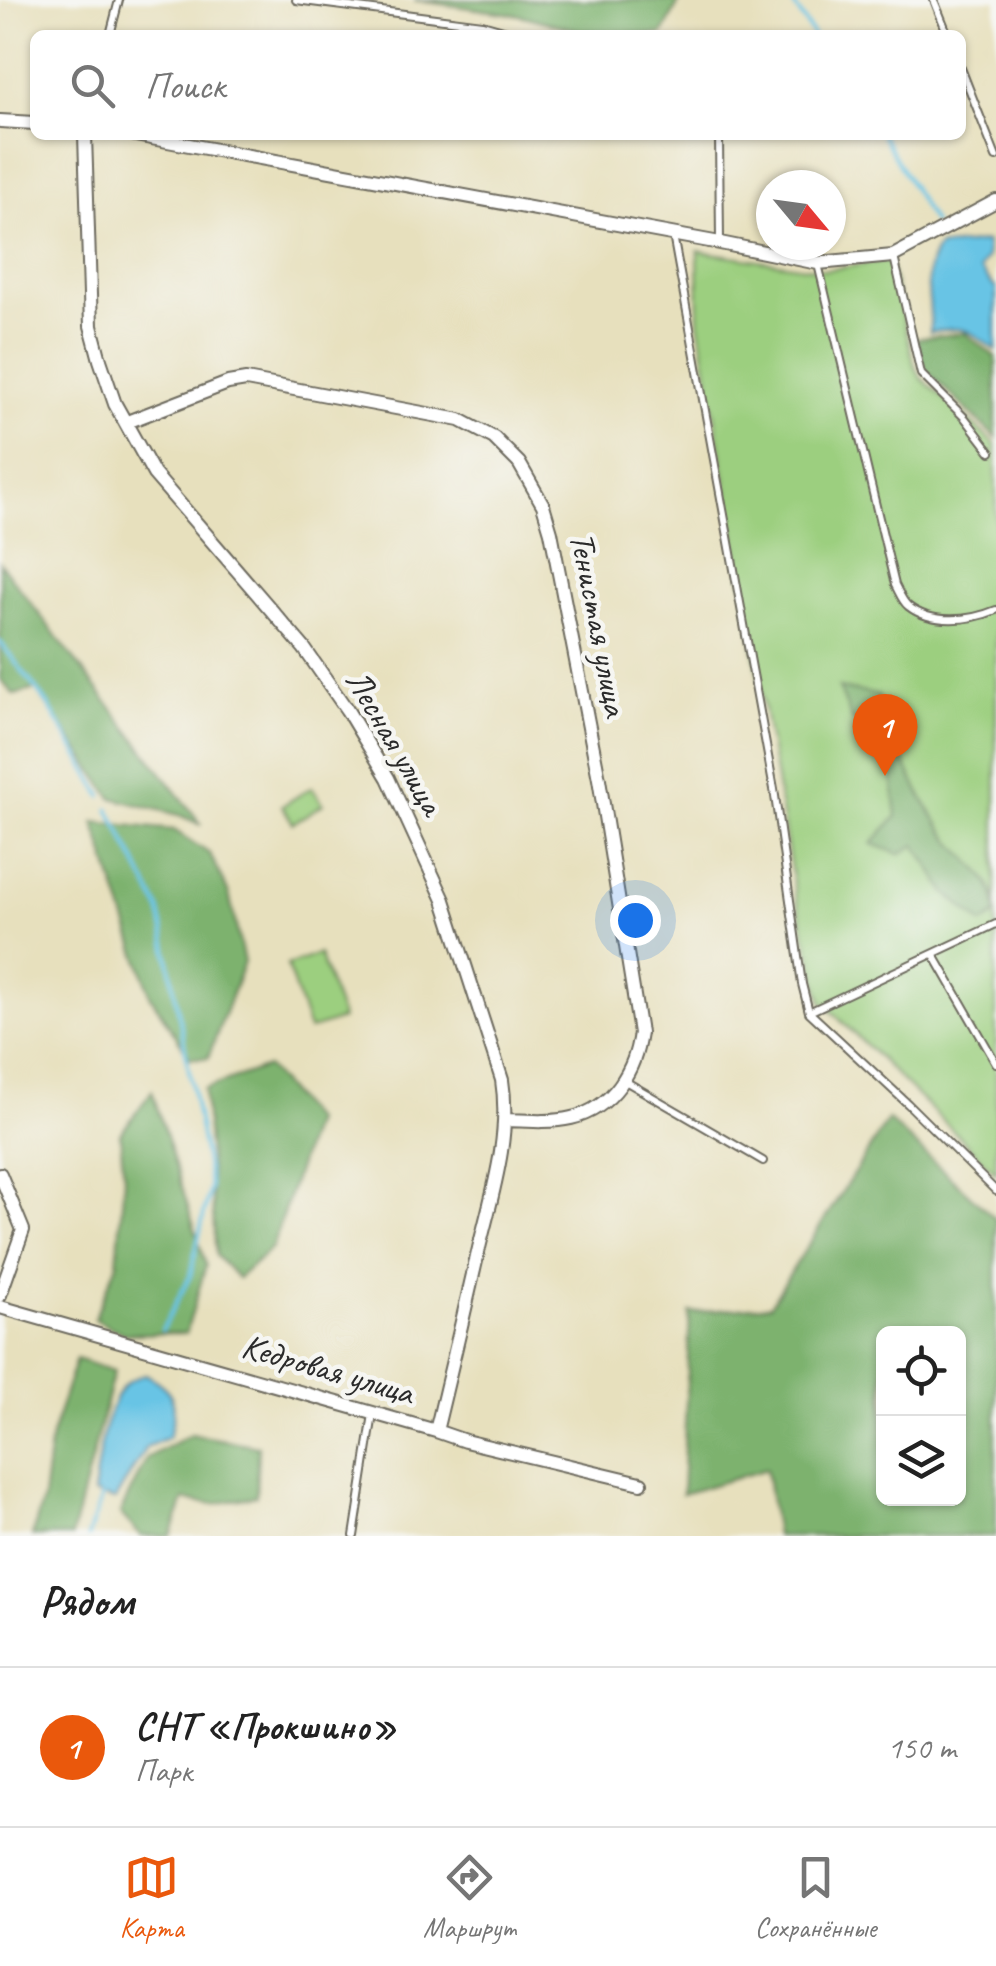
<!DOCTYPE html>
<html lang="ru">
<head>
<meta charset="utf-8">
<style>
	:root { --surface:#fff; --page:#f6f6f6; --text:#222; --muted:#767676; --line:#e0e0e0; --accent:#ea580c }
	body { margin:0; font-family:Caveat,sans-serif; background:var(--page); color:var(--text) }
	.controls { position:absolute; right:30px; bottom:30px; display:grid; overflow:hidden; border-radius:15px; box-shadow:0 2px 8px #0004 }
	.controls button { width:90px; height:90px; display:grid; place-items:center; padding:0; border:0; border-bottom:2px solid var(--line); background:var(--surface); color:var(--text); font:50px sans-serif }
	.compass { position:absolute; left:756px; top:170px; width:90px; height:90px; border-radius:50%; background:var(--surface); box-shadow:0 2px 8px #0004; rotate:119deg }
	.you { position:absolute; left:635px; top:920px; width:35px; height:35px; margin:-25px; border:8px solid #fff; border-radius:50%; background:#1a73e8; box-shadow:0 0 0 15px #1a73e833 }
	.badge { display:grid; place-items:center; width:65px; height:65px; border-radius:50%; background:var(--accent); color:#fff; font-size:32px; font-weight:700 }
	.pin { position:absolute; translate:-50% -82px; filter:drop-shadow(0 2px 5px #0008) }
	.pin::after { content:''; position:absolute; top:52px; width:35px; height:30px; background:inherit; clip-path:polygon(0 0,100% 0,50% 100%) }
	.list { margin:0; padding:0; list-style:none }
	h2 { display:flex; justify-content:space-between; align-items:center; height:130px; margin:0; padding:0 40px; font-size:42px }
	h2 small { font-size:32px; font-weight:400; color:var(--muted) }
	.list li { display:grid; grid-template-columns:65px 1fr auto; gap:30px; align-items:center; box-sizing:border-box; height:160px; padding:0 40px; border-top:2px solid var(--line) }
	.list b { display:block; font-size:38px; white-space:nowrap }
	.list p { margin:0; font-size:32px; white-space:nowrap; color:var(--muted) }
	.list em { font-size:32px; font-style:normal; color:var(--muted) }
	.icon { flex:none; width:55px; height:55px; fill:none; stroke:currentColor; stroke-width:2; stroke-linecap:round; stroke-linejoin:round }
	.map { position:relative; flex:none; width:996px; height:1536px; overflow:hidden }
	.search { position:absolute; background:var(--surface); box-shadow:0 2px 8px #0004; left:30px; right:30px; top:30px; height:110px; display:flex; align-items:center; gap:25px; box-sizing:border-box; padding:0 35px; border-radius:15px; color:var(--muted); font-size:38px }
	.sheet { height:290px; background:var(--surface) }
	nav { display:flex; justify-content:space-around; align-items:center; box-sizing:border-box; height:140px; border-top:2px solid var(--line); background:var(--surface); font-size:28px; color:var(--muted) }
	nav a { display:grid; justify-items:center; gap:5px }
	nav .on { color:var(--accent) }
	.map>svg:first-child { display:block }
</style>
</head>
<body>
<div class="map">
<svg width="996" height="1536" viewBox="0 0 996 1536">
	<rect width="100%" height="100%" fill="#f6f6f2"/>
	<filter id="ink" filterUnits="userSpaceOnUse"><feTurbulence type="fractalNoise" baseFrequency=".01" numOctaves="2"/><feDisplacementMap in="SourceGraphic" scale="20" xChannelSelector="R" yChannelSelector="G"/><feConvolveMatrix kernelMatrix="1 2 1 2 8 2 1 2 1" color-interpolation-filters="sRGB"/></filter>
	<filter id="wash" filterUnits="userSpaceOnUse"><feTurbulence type="fractalNoise" baseFrequency=".0048" numOctaves="4" result="noise"/><feDisplacementMap in="SourceGraphic" scale="40" xChannelSelector="R" yChannelSelector="G"/><feGaussianBlur stdDeviation="2.25" result="paint"/><feColorMatrix in="noise" values="0 0 0 0 0 0 0 0 0 0 0 0 0 0 0 0 0 1.4 0 .05"/><feComposite in="paint" operator="in"/></filter>
	<g filter="url(#wash)">
		<rect width="100%" height="100%" fill="#e7e0bd"/>
		<path fill="#9ccf7f" stroke="#647d55" stroke-width="2.5" d="M698 251 825 270 889 261 915 367 921 378 996 445V1173L822 1002 795 893 699 322Z
			M312 787 323 804 293 823 282 806Z
			M319 954 342 1019 309 1030 287 965Z"/>
		<path fill="#7db26e" stroke="#546e4c" stroke-width="2.5" fill-rule="evenodd" d="M414 0H680L662 35 581 31 519 15Z
			M965 333 996 357V438L925 370 917 338Z
			M0 563 202 825 179 815 112 798 36 689 14 695 0 679Z
			M839 688 878 695C892 733 905 769 926 804 934 817 943 831 953 843 975 869 996 877 996 914L982 924 946 893 916 845 900 854 872 844 897 816 892 776 874 737 851 718Z
			M94 822 174 830 210 854 229 894 244 962 208 1058H190L151 997Z
			M267 1067 313 1121 272 1248 238 1278 216 1256 204 1089Z
			M152 1091 206 1265 186 1333 124 1334 94 1319 117 1264 124 1178 120 1134Z
			M888 1120 996 1219V1536H776L766 1469 682 1494 690 1313 770 1305ZM884 1334H958V1498H884Z
			M76 1359 114 1371 72 1536H32L43 1499 51 1436Z
			M191 1434 258 1446 256 1496 215 1504 184 1500 171 1536H141L120 1513 147 1458Z"/>
		<path fill="#67c4e5" stroke="#497888" stroke-width="2.5" d="M986 242 987 257 980 269 996 289V350C964 330 971 325 930 332 933 301 919 275 938 247Z
			M146 1374C178 1394 177 1402 169 1437L146 1447 115 1500 93 1494C97 1466 104 1406 125 1385 130 1379 138 1377 146 1374Z"/>
		<g fill="none" stroke-linecap="round" stroke-linejoin="round">
			<path stroke="#67c4e5" stroke-width="4" d="M791 0 813 35
				M882 135 933 223
				M0 642 47 703 102 796
				M109 809 160 910 210 1187 190 1276 162 1330
				M88 1536 103 1493"/>
		</g>
	</g>
	<g filter="url(#ink)">
		<g fill="none" stroke-linecap="round" stroke-linejoin="round">
			<defs>
				<path id="service" d="M296 0 482 24 521 35
					M934 0 948 35
					M110 35 119 0
					M961 68 996 157
					M719 135 720 242
					M673 235 774 789 802 984 809 1012 908 1104 996 1191
					M894 257 921 374 965 418 991 452
					M818 264 895 585C899 592 902 601 908 606 932 625 970 621 996 610
					M934 955 996 1063
					M809 1012 996 924
					M625 1081 763 1161
					M354 1536 373 1414"/>
				<path id="minor" d="M0 121 35 123
					M85 135 91 326 100 360 115 404 154 474 304 648 347 710 388 778 444 900 502 1080C511 1136 492 1194 479 1248 465 1309 451 1370 436 1431
					M135 135 720 243 818 263 893 256 996 201
					M127 422 228 383 246 380 460 420 494 438 519 463 543 505 551 532 599 779 640 1033C637 1053 632 1068 620 1085 590 1126 551 1122 505 1120
					M0 1174 23 1230 0 1295
					M0 1307 436 1431 465 1441 641 1483"/>
			</defs>
			<use href="#service" stroke="#6d6a5e" stroke-width="10"/>
			<use href="#minor" stroke="#6d6a5e" stroke-width="16"/>
			<use href="#service" stroke="#fff" stroke-width="6"/>
			<use href="#minor" stroke="#fff" stroke-width="12"/>
		</g>
	</g>
	<g text-anchor="middle" dominant-baseline="central" stroke-width="9" stroke-linejoin="round" paint-order="stroke">
		<g font-size="35" fill="#2b2b2b" stroke="#f6f6f2">
			<text transform="translate(599 624) rotate(79)">Тенистая улица</text>
			<text transform="translate(395 742) rotate(60)">Лесная улица</text>
			<text transform="translate(328 1369) rotate(16)">Кедровая улица</text>
		</g>
	</g>
</svg>
<div class="controls">
<button><svg class="icon" aria-label="locate" viewBox="0 0 24 24"><circle cx="12" cy="12" r="6"/><path d="M12 2v4M12 18v4M2 12h4M18 12h4"/></svg></button>
<button><svg class="icon" aria-label="layers" viewBox="0 0 24 24"><path d="M12 4l9 5-9 5-9-5zM3 14l9 5 9-5"/></svg></button>
</div>
<svg class="compass" viewBox="-18 -18 36 36"><path d="M0-13l5 13h-10z" fill="#e53935"/><path d="M0 13l5-13h-10z" fill="#767676"/></svg>
<div class="you"></div>
<div class="pin badge" style="left:885px;top:776px">1</div>
<div class="search"><svg class="icon" aria-label="search" viewBox="0 0 24 24"><circle cx="10" cy="10" r="6"/><path d="M15 15l6 6"/></svg>Поиск</div>
</div>
<section class="sheet">
<h2>Рядом<small></small></h2>
<ul class="list">
<li><span class="badge">1</span><div><b>СНТ «Прокшино»</b><p>Парк</p></div><em>150 m</em></li>
</ul>
</section>
<nav>
<a class="on"><svg class="icon" aria-label="map" viewBox="0 0 24 24"><path d="M3 6l6-2 6 2 6-2v14l-6 2-6-2-6 2zM9 4v14M15 6v14"/></svg>Карта</a>
<a><svg class="icon" aria-label="directions" viewBox="0 0 24 24"><path d="M12 3l9 9-9 9-9-9zM9 14v-3h6M13 9l2 2-2 2"/></svg>Маршрут</a>
<a><svg class="icon" aria-label="saved" viewBox="0 0 24 24"><path d="M7 4h10v16l-5-4-5 4z"/></svg>Сохранённые</a>
</nav>
</body>
</html>
